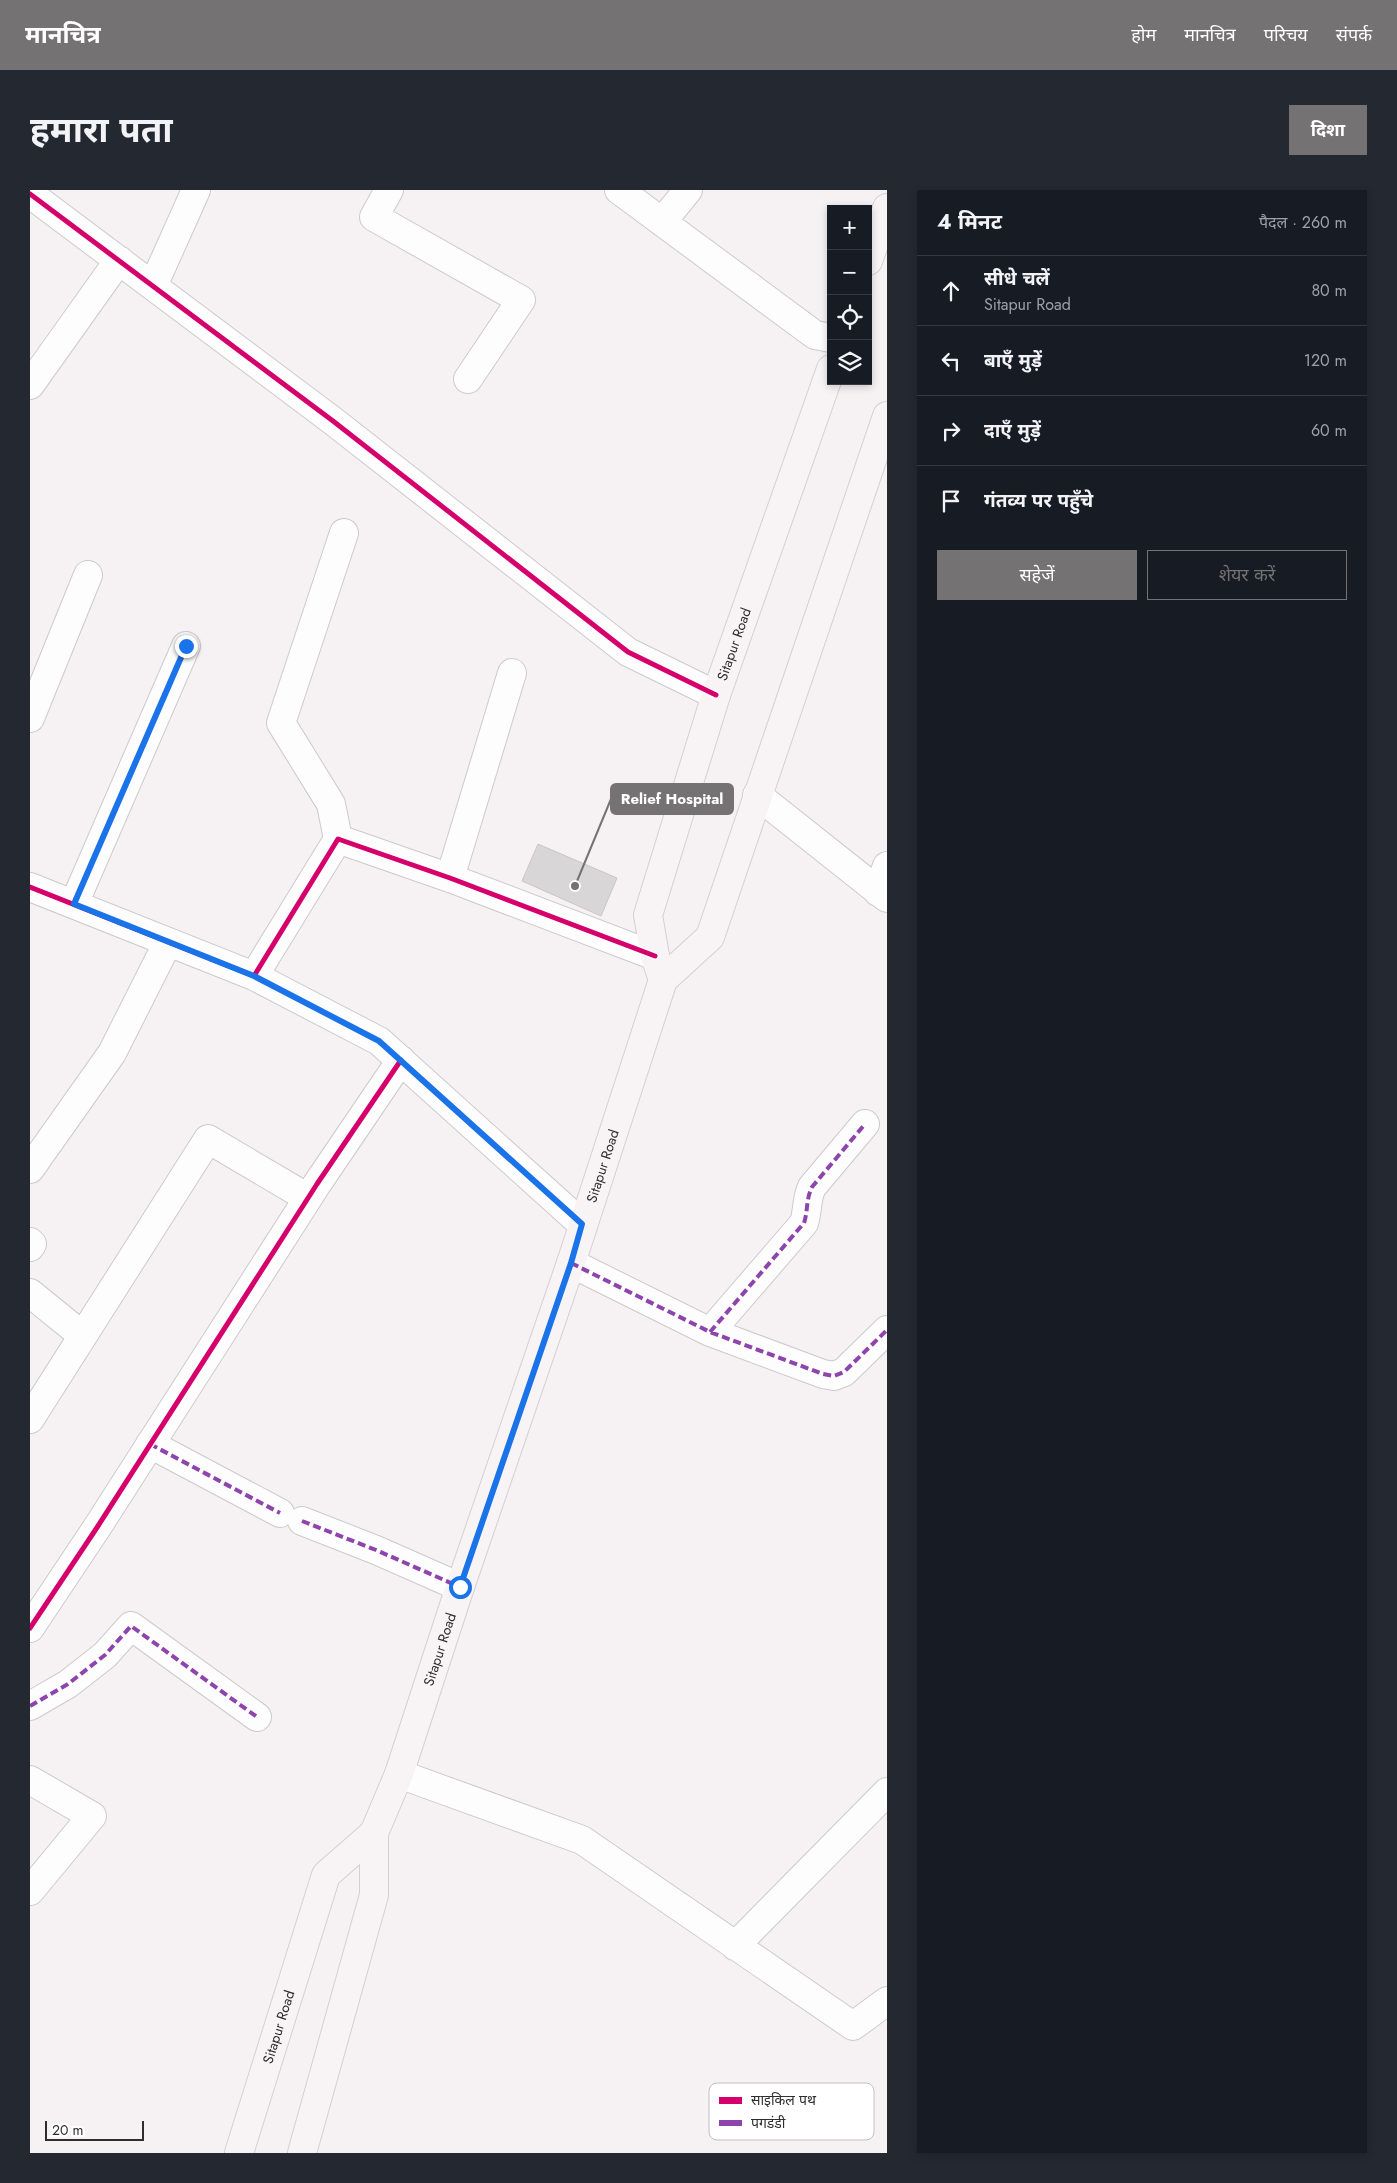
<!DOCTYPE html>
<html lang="hi">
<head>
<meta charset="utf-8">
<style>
	:root { --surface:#171b24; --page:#242831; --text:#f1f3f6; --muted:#9ea1a6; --line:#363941; --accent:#757273 }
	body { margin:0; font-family:Jost,"Noto Sans Devanagari",sans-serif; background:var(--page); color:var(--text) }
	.controls { position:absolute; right:15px; top:15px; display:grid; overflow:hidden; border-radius:0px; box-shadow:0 2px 8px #0003 }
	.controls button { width:45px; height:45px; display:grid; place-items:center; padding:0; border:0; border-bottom:1px solid var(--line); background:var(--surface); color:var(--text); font:25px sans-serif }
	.scale { position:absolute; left:15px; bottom:12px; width:99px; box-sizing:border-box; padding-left:5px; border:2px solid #2f2d2e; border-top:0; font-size:14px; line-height:18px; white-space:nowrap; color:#2f2d2e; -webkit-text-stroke:4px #fff; paint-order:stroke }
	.stop { position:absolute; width:15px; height:15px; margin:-11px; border:4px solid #1a73e8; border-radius:50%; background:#fff }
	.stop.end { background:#1a73e8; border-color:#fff; box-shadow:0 1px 5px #0008 }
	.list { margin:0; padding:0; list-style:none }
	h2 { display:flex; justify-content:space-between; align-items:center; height:65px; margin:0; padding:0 20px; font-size:21px }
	h2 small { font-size:16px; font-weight:400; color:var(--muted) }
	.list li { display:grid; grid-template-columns:32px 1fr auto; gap:15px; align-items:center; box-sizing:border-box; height:70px; padding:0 20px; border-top:1px solid var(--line) }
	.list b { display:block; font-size:19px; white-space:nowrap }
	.list p { margin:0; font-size:16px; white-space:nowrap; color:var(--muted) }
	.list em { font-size:16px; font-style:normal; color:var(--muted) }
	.actions { display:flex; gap:10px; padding:15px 20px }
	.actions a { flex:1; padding:11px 0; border:1px solid var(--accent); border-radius:0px; text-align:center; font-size:18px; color:var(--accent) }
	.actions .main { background:var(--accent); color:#fff }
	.icon { flex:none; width:28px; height:28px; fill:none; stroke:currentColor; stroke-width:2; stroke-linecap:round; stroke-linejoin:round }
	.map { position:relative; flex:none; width:857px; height:1963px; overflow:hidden; border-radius:0px }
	header { display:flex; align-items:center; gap:30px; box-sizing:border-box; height:70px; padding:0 25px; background:var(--accent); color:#fff }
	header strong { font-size:24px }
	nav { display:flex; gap:28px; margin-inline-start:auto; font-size:18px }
	.intro { display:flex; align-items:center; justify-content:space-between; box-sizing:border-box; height:120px; padding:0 30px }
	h1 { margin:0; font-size:35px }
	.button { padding:12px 22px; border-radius:0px; background:var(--accent); color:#fff; font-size:18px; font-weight:700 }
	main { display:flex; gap:30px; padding:0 30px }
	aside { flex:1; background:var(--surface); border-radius:0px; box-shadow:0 2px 8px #0003 }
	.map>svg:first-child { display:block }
</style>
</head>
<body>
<header>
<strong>मानचित्र</strong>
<nav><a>होम</a><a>मानचित्र</a><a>परिचय</a><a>संपर्क</a></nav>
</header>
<div class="intro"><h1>हमारा पता</h1><a class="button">दिशा</a></div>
<main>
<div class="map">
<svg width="857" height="1963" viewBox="0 0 857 1963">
	<rect width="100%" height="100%" fill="#f6f2f4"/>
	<path fill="#d9d6d7" stroke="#c8c6c7" d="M508 654 587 688 571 726 492 691Z"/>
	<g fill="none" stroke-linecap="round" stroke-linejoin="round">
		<defs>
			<path id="street" d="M359 0 344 27 491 110 438 189
				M589 0 785 145 801 148
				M0 4 303 231 598 462 686 505
				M632 32 658 0
				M123 96 166 0
				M0 195 89 70
				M0 528 58 385
				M727 605 857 708
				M308 649 301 614 251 533 314 343
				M420 688 482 483
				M0 697 224 786 308 649 420 688 625 766
				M848 702 857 676
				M44 714 156 456
				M224 786 349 851 552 1034
				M0 979 82 863 138 752
				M0 1052 2 1054 0 1057
				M541 1073 680 1142 793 1184 804 1186 814 1182 857 1140
				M0 1103 53 1146
				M680 1142 774 1033C778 1021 776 1009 782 997L835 934
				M0 1229 178 949 278 1008
				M120 1254 250 1323
				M272 1331 346 1360 430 1397
				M0 1438 68 1336 287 994 371 870
				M0 1516 38 1494 75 1465 101 1436 227 1527
				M369 1584 552 1650 823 1836 857 1811
				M0 1590 62 1626 0 1701
				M705 1756 857 1602"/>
			<g id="primary">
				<path d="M838 71 857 18"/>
				<path id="s1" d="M633 790 625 766 618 725 686 505 801 179"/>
				<path id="s2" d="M209 1963 296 1685 344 1643"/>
				<path id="s3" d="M272 1963 344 1705V1643L369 1584 430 1397 541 1073 633 790 680 747 857 226"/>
			</g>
		</defs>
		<use href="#street" stroke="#cdcacb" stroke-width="30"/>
		<use href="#primary" stroke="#d2d0d1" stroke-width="30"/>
		<use href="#street" stroke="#fefdfd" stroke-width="28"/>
		<use href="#primary" stroke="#f8f4f5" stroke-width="28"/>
		<path stroke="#8e44ad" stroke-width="4" stroke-dasharray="8 4" stroke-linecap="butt" d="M541 1073 680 1142 793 1184 804 1186 814 1182 857 1140
			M680 1142 774 1033C778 1021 776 1009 782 997L835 934
			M120 1254 250 1323
			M272 1331 346 1360 430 1397
			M0 1516 38 1494 75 1465 101 1436 227 1527"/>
		<defs>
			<path id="cycleway" d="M0 4 303 231 598 462 686 505
				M0 697 224 786 308 649 420 688 625 766
				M0 1438 68 1336 287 994 371 870"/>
		</defs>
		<use href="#cycleway" stroke="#fff" stroke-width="8"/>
		<use href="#cycleway" stroke="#d6006c" stroke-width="5"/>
	</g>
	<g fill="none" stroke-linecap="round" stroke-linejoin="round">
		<path stroke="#1a73e8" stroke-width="6" d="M156 456 44 714 224 786 349 851 552 1034 541 1073 430 1397"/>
	</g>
	<g text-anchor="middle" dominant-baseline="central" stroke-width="4" stroke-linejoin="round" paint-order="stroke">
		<g font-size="14" fill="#2f2d2e" stroke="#fff">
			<text stroke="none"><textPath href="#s1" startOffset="351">Sitapur Road</textPath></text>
			<text stroke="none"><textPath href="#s3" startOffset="1035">Sitapur Road</textPath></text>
			<text stroke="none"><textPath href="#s3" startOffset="525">Sitapur Road</textPath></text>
			<text stroke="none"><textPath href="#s2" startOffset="132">Sitapur Road</textPath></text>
		</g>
	</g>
	<rect x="679" y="1893" width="165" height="57" rx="8" fill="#fff" stroke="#c1c0c0" stroke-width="1"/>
	<rect x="689" y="1907" width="23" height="7" fill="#d6006c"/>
	<rect x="689" y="1930" width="23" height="6" fill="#8e44ad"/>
	<g font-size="14" fill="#2f2d2e">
		<text x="721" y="1915">साइकिल पथ</text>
		<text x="721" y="1938">पगडंडी</text>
	</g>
	<path fill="none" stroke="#757273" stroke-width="2" d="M545 696L581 609"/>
	<circle fill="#757273" stroke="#fff" stroke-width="2" cx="545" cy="696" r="5"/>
	<rect fill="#757273" stroke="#757273" stroke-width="2" x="581" y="594" width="122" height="30" rx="5"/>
	<g font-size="15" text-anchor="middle" font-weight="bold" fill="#fff">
		<text x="642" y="614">Relief Hospital</text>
	</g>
</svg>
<div class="controls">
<button>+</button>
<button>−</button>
<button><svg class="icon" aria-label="locate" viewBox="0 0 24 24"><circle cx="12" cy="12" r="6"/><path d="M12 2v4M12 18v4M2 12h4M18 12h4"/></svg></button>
<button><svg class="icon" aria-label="layers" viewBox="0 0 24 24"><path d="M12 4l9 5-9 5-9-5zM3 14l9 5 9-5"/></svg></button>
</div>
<div class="scale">20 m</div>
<div class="stop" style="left:430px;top:1397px"></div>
<div class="stop end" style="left:156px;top:456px"></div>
</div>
<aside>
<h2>4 मिनट<small>पैदल · 260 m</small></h2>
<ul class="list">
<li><svg class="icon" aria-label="ahead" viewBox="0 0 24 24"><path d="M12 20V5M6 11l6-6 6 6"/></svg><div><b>सीधे चलें</b><p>Sitapur Road</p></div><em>80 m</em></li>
<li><svg class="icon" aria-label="left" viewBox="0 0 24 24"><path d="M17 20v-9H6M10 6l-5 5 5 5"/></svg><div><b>बाएँ मुड़ें</b></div><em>120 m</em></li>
<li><svg class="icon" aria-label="right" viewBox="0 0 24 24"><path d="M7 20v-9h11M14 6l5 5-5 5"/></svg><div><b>दाएँ मुड़ें</b></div><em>60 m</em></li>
<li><svg class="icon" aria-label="arrive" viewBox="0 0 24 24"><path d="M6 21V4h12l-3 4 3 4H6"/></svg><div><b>गंतव्य पर पहुँचे</b></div></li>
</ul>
<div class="actions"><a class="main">सहेजें</a><a>शेयर करें</a></div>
</aside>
</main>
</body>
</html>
